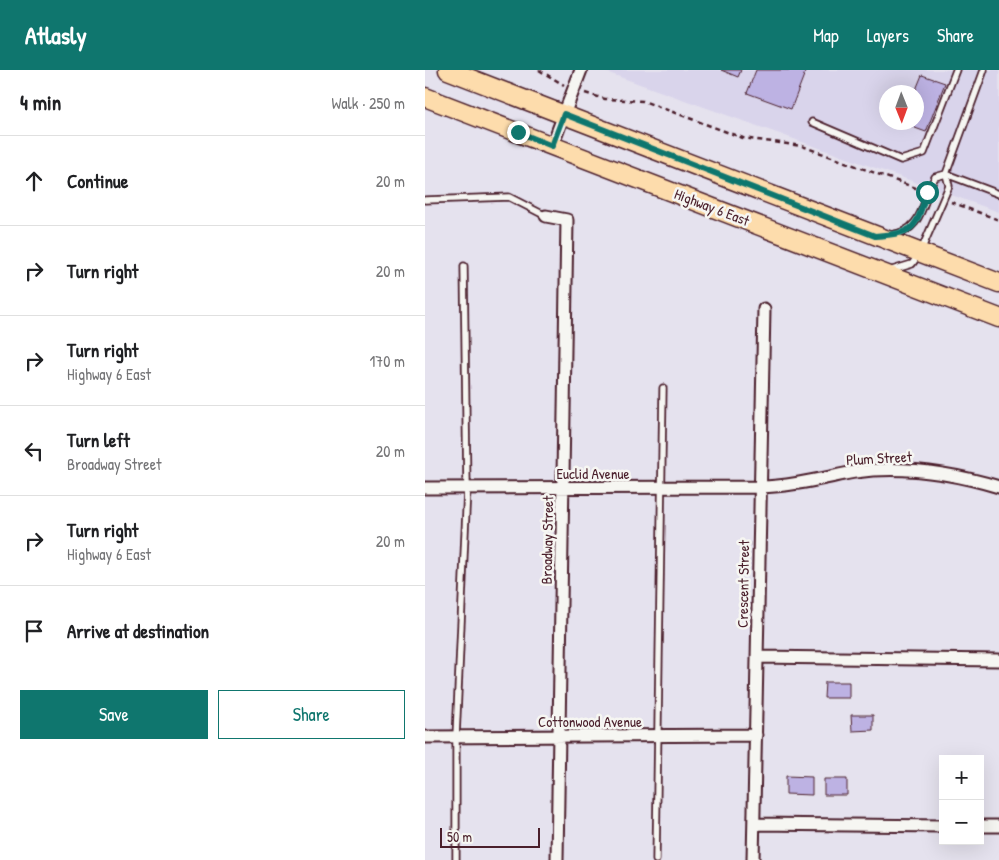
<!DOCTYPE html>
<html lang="en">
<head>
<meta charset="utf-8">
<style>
	:root { --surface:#fff; --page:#f2f2f2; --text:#202124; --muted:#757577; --line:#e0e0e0; --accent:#0f766e }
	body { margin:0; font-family:"Patrick Hand",sans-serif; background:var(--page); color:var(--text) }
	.controls { position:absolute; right:15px; bottom:15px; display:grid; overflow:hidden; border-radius:0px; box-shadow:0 5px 20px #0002 }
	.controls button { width:45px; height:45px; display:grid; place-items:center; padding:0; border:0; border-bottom:1px solid var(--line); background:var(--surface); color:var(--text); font:25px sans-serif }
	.compass { position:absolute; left:454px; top:15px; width:45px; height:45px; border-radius:50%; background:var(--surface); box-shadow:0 5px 20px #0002; rotate:179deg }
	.scale { position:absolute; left:15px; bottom:12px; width:100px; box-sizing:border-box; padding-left:5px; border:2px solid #4a1f2b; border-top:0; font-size:14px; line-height:18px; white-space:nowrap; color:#4a1f2b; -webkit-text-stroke:4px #f6f6f2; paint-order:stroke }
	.stop { position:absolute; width:15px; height:15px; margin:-11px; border:4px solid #0f766e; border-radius:50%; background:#fff }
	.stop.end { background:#0f766e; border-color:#fff; box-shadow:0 1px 5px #0008 }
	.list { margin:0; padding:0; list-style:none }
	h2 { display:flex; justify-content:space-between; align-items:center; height:65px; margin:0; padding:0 20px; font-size:21px }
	h2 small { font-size:16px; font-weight:400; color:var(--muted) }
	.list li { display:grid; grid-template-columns:32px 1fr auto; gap:15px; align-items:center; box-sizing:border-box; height:90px; padding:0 20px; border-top:1px solid var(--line) }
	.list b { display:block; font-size:19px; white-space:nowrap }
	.list p { margin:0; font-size:16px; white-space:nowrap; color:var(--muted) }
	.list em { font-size:16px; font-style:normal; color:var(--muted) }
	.actions { display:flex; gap:10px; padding:15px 20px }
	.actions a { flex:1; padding:11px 0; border:1px solid var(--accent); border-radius:0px; text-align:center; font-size:18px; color:var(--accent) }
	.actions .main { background:var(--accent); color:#fff }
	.icon { flex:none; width:28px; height:28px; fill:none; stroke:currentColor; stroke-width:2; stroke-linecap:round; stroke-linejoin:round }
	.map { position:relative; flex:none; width:574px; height:790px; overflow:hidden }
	header { display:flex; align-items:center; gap:30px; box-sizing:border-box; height:70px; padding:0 25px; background:var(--accent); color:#fff }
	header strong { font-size:24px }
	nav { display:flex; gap:28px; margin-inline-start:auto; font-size:18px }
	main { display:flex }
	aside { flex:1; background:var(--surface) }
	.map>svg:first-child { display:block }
</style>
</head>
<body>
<header>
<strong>Atlasly</strong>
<nav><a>Map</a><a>Layers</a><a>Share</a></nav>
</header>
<main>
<aside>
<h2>4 min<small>Walk · 250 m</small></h2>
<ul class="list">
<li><svg class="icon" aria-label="ahead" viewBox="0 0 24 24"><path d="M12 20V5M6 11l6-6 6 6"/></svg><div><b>Continue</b></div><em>20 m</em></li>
<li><svg class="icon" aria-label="right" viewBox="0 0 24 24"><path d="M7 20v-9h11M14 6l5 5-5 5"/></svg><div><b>Turn right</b></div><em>20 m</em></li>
<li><svg class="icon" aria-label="right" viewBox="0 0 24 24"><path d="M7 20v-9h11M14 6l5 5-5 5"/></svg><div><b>Turn right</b><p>Highway 6 East</p></div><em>170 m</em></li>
<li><svg class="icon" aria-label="left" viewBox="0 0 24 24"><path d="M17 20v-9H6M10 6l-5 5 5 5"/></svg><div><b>Turn left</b><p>Broadway Street</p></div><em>20 m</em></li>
<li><svg class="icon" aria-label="right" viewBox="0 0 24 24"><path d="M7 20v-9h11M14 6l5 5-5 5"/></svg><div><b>Turn right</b><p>Highway 6 East</p></div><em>20 m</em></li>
<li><svg class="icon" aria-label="arrive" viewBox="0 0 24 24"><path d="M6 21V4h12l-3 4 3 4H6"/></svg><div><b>Arrive at destination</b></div></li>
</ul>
<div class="actions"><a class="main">Save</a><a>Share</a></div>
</aside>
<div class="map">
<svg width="574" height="790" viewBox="0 0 574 790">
	<rect width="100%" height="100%" fill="#e5e2ee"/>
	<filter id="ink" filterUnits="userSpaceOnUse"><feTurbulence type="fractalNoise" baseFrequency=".02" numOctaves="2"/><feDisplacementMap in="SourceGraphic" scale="10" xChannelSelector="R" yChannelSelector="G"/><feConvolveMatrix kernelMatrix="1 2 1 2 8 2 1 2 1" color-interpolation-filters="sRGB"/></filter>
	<g filter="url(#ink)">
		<path fill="#d9d4eb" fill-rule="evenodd" d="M182 0H574V142L181 2ZM462 22H492V52H462Z"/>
		<path fill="#bdb2e3" stroke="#4a1f2b" d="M296 0H316L313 7Z
			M331 0H381L366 39 322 23Z
			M497 5 520 13 501 62 479 54 492 52 490 22Z
			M400 612H424V628H399Z
			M426 645H448V660L427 661Z
			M361 706 387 707V725L361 724Z
			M399 709H422V725H399Z"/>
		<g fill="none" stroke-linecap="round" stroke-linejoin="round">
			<defs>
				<path id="service" d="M387 52 476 90 499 83 531 0
					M0 130 84 127 121 146
					M465 165C498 162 497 132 510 107L521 104 574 124
					M464 201 487 194 495 183 524 116 521 104 559 0
					M31 790V667L42 418 39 196
					M231 790 238 318"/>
				<path id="minor" d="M127 76 156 0
					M121 146 142 150 132 790
					M0 418 335 417C368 416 398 408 430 402 479 395 527 403 574 417
					M332 587 574 590
					M0 667 331 665
					M329 754 518 756
					M555 756H574
					M328 790 339 239"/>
				<path id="primary" d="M23 0 574 213
					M0 27 574 248"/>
			</defs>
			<use href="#service" stroke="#4a1f2b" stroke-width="9"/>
			<use href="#minor" stroke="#4a1f2b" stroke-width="15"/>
			<use href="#primary" stroke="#4a1f2b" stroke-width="21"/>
			<path stroke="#4a1f2b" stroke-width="2.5" stroke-dasharray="5 4" stroke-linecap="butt" d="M114 0 139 15
				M160 23 180 29 218 31 318 68 377 76 496 120
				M526 132 574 150"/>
			<use href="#service" stroke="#f6f6f2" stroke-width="5.5"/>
			<use href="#minor" stroke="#f6f6f2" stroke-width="11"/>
			<use href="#primary" stroke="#fddcac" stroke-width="18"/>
		</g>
	</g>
	<g fill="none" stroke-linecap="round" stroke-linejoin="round" filter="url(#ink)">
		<path stroke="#0f766e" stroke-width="6" d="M93 62 127 76 139 44 450 166C491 163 490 159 502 122"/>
	</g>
	<g text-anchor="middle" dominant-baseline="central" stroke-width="5" stroke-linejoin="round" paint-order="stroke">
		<g font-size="15" fill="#4a1f2b" stroke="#f6f6f2">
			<text transform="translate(287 137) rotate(21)">Highway 6 East</text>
			<text transform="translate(454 388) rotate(-3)">Plum Street</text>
			<text x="168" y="403">Euclid Avenue</text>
			<text transform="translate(122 470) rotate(-89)">Broadway Street</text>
			<text transform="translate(318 514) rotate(-89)">Crescent Street</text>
			<text x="165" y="651">Cottonwood Avenue</text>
		</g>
	</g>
</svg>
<div class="controls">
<button>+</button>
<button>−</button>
</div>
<svg class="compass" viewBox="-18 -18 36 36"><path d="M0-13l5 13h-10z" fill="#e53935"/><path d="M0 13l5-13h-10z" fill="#757577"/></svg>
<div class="scale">50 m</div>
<div class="stop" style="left:502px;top:122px"></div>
<div class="stop end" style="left:93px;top:62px"></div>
</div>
</main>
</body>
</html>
